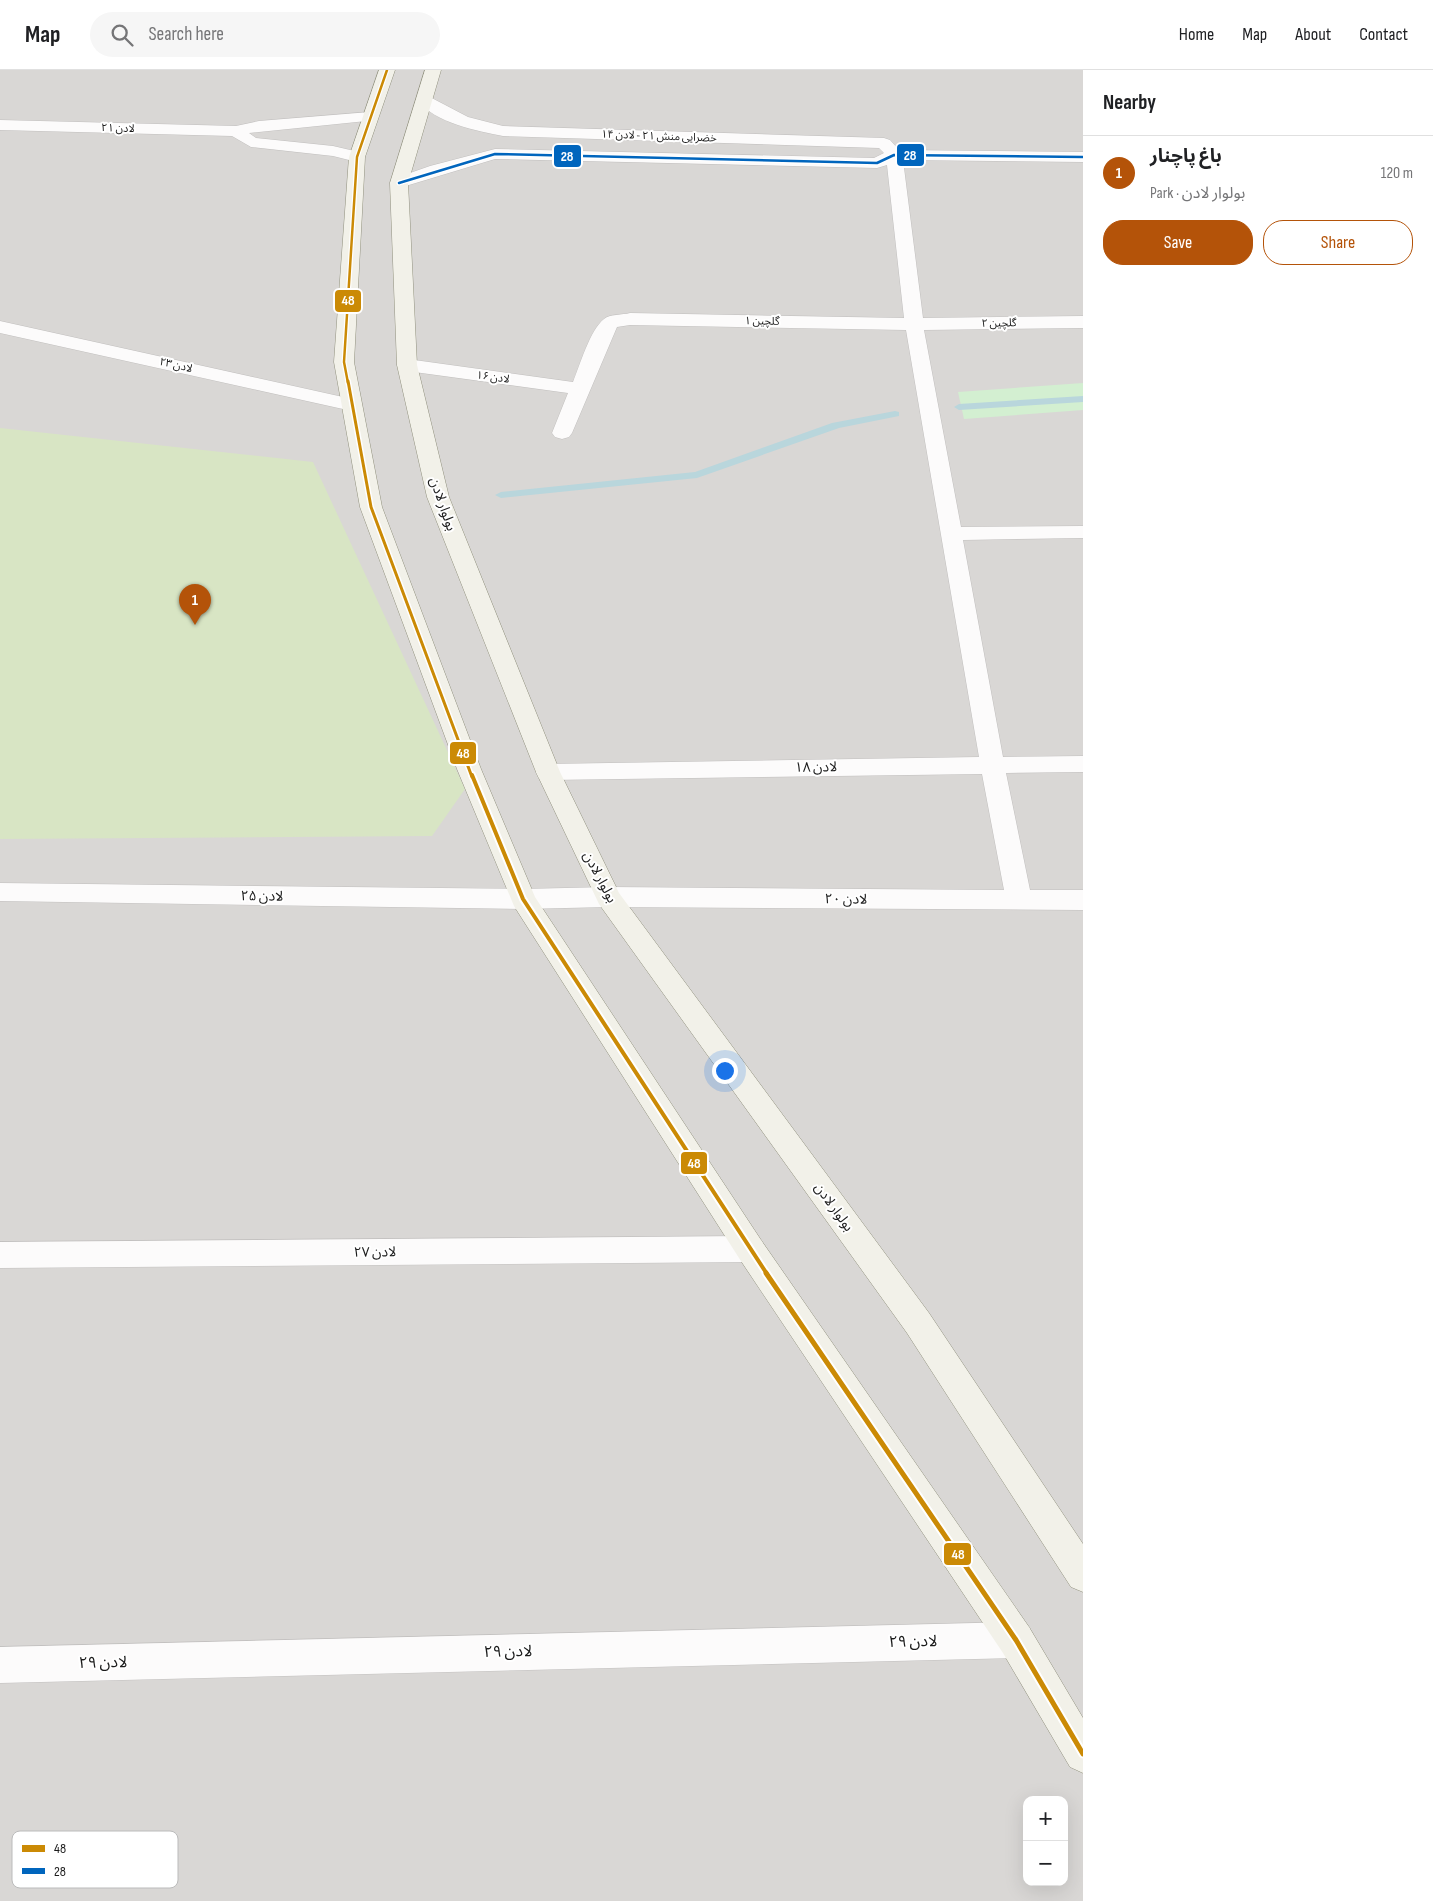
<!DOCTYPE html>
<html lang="en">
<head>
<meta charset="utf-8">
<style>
	:root { --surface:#fff; --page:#f6f6f6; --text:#202124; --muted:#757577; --line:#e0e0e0; --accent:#b45309 }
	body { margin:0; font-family:"Sofia Sans Condensed","Noto Sans Arabic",sans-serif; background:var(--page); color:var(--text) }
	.controls { position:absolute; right:15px; bottom:15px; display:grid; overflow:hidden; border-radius:10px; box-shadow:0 5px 20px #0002 }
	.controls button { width:45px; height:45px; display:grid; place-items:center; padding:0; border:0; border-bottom:1px solid var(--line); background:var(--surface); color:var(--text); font:25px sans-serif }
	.you { position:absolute; left:724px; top:1000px; width:18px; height:18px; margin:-12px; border:4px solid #fff; border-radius:50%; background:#1a73e8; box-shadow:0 0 0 8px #1a73e833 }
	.badge { display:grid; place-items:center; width:32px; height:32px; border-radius:50%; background:var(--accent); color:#fff; font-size:16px; font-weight:700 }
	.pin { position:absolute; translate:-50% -41px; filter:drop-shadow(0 1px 2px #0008) }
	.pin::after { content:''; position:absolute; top:26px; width:18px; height:15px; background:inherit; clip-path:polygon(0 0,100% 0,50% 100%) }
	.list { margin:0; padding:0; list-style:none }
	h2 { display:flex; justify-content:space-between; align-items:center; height:65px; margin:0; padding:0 20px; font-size:21px }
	h2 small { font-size:16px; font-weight:400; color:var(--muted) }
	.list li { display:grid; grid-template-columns:32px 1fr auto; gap:15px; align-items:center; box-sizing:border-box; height:70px; padding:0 20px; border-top:1px solid var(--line) }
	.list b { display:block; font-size:19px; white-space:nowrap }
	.list p { margin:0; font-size:16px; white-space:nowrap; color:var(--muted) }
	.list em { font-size:16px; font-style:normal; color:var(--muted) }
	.actions { display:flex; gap:10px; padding:15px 20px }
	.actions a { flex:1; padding:11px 0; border:1px solid var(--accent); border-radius:20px; text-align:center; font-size:18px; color:var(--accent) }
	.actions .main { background:var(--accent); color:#fff }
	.icon { flex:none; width:28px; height:28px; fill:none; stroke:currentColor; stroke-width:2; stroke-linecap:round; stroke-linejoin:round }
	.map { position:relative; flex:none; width:1083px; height:1831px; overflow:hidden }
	header { display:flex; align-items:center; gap:30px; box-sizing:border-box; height:70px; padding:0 25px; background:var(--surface); border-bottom:1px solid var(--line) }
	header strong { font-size:24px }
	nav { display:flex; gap:28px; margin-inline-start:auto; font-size:18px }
	.search { width:350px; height:45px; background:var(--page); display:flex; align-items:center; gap:12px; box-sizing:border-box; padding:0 18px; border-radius:28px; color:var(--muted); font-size:19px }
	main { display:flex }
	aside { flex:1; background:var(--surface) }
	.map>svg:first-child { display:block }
</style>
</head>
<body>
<header>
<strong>Map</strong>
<div class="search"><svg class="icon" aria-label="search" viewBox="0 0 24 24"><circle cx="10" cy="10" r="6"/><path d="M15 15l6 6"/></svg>Search here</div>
<nav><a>Home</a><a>Map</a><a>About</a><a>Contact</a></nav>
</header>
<main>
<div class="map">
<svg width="1083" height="1831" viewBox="0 0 1083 1831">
	<rect width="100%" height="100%" fill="#eae7e4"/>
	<path fill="#d9d7d5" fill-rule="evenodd" d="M0 0H1083V1831H0ZM1027 1730H1064V1812H1027Z"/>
	<path fill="#d8e5c4" d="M0 358 313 392 465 719 432 766 0 769Z"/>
	<path fill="#d3efd1" d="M1083 313V340L964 349 958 322Z"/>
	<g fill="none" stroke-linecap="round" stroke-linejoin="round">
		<path fill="#b9d6dc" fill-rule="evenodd" d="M1083 326V332L959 340 954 337 959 334Z
			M895 341 899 342V346L839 358 697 408 501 428 495 425 501 422 695 402 832 353Z"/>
		<defs>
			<path id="street" d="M426 25 468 47 503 56 884 68 890 70 899 80 1083 82V92L903 90 923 248 1083 246V258L924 260 961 457 1083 456V468L963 470 1003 687 1083 686V702L1006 703 1030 820H1083V840L608 837 523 839 0 831V813L523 819 608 817 1004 820 982 704 548 710 539 708 536 702 539 696 548 694 979 687 906 260 630 255 617 257 572 363 569 367 562 369 555 367 552 363 568 323 407 301 400 299 397 295 400 291 407 289 573 312C580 295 590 260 604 249 609 244 623 245 630 243L904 248 887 95 877 98 495 89 399 118 393 117 390 113 393 109 430 96 495 79 874 88 884 83 879 78 503 66C478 61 434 53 418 30Z
				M370 42 378 47 376 50 249 63 256 68 333 76 363 83 365 87 363 91 357 92 333 86 251 77 232 66 0 60V50L236 56 259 51Z
				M0 251 352 329 359 331 362 335 359 339 352 341 0 263Z
				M750 1166 761 1170 765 1179 761 1188 750 1192 0 1198V1172Z
				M1016 1552 1029 1557 1034 1570 1029 1583 1016 1588 0 1613V1577Z"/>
			<path id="secondary" d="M379 0H395L365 87 354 292 382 437 481 699 535 827 761 1170 1029 1557 1083 1648V1703L1070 1697 1003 1583 739 1188 514 836 457 699 360 437 334 292 349 87Z
				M425 0H441L408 113 417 295 449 427 560 702 619 823 929 1243 1083 1474V1522L1071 1517 907 1263 599 834 536 702 427 427 397 295 390 113Z"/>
		</defs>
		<use href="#street" stroke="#c1bfbe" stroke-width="1"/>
		<use href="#secondary" stroke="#91917e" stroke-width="1"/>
		<use href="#street" fill="#fcfbfb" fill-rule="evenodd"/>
		<use href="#secondary" fill="#f2f1e9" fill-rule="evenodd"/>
		<defs>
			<path id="bus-1-far3" d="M348 313 344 292 357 87 387 0"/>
			<path id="bus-1-far2" d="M348 311 371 437 472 707"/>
			<path id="bus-1-far1" d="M472 705 523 829 767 1204"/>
			<path id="bus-1" d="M766 1203 1016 1570 1083 1684"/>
			<path id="bus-2" d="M399 113 495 84 877 93 894 85 1083 87"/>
		</defs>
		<use href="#bus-1-far3" stroke="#fff" stroke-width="5"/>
		<use href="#bus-1-far2" stroke="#fff" stroke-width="6"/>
		<use href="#bus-1-far1" stroke="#fff" stroke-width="8"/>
		<use href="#bus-1" stroke="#fff" stroke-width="9"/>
		<use href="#bus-2" stroke="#fff" stroke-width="5"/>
		<use href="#bus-1-far3" stroke="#cb8a05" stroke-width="2.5"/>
		<use href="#bus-1-far2" stroke="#cb8a05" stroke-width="3"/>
		<use href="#bus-1-far1" stroke="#cb8a05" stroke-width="4"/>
		<use href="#bus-1" stroke="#cb8a05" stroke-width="5"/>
		<use href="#bus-2" stroke="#0065bd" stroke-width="2.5"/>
	</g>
	<g text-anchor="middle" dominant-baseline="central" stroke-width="4" stroke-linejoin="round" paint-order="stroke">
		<g font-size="11" fill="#1b1b1b" stroke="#fff">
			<text transform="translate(118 58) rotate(2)">لادن ۲۱</text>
			<text transform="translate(659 66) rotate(2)">خضرایی منش ۲۱ - لادن ۱۴</text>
			<text transform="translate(762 251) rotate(1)">گلچین ۱</text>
			<text transform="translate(999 253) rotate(-1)">گلچین ۲</text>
			<text transform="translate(176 295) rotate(13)">لادن ۲۳</text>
			<text transform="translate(493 307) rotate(8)">لادن ۱۶</text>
		</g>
		<g font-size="14" fill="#1b1b1b" stroke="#fff">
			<text transform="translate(443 434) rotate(71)">بولوار لادن</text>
			<text transform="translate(816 697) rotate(-1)">لادن ۱۸</text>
			<text transform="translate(600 807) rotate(62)">بولوار لادن</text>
			<text transform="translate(262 826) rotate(1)">لادن ۲۵</text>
			<text transform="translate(846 829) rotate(1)">لادن ۲۰</text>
			<text transform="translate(834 1137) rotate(54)">بولوار لادن</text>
			<text transform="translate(375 1182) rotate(-1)">لادن ۲۷</text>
		</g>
		<g font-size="16" fill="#1b1b1b" stroke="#fff">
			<text transform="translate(913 1572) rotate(-1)">لادن ۲۹</text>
			<text transform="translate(508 1582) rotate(-1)">لادن ۲۹</text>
			<text transform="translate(103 1593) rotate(-1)">لادن ۲۹</text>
		</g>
	</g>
	<rect x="12" y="1761" width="166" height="57" rx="8" fill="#fff" stroke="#bbb" stroke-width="1"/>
	<rect x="22" y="1775" width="23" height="7" fill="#cb8a05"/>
	<rect x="22" y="1798" width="23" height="6" fill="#0065bd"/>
	<g font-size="14" fill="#1b1b1b">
		<text x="54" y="1783">48</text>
		<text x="54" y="1806">28</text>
	</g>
	<g stroke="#fff" stroke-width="2">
		<rect x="896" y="73" width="29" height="24" rx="5" fill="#0065bd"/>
		<rect x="553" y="74" width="29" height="24" rx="5" fill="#0065bd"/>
		<rect x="334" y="219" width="28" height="24" rx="5" fill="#cb8a05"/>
		<rect x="449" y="671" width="28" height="24" rx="5" fill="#cb8a05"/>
		<rect x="680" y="1081" width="28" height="24" rx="5" fill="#cb8a05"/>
		<rect x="943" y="1472" width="29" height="24" rx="5" fill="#cb8a05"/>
	</g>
	<g font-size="14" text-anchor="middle" font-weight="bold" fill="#fff">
		<text x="910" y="90">28</text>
		<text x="567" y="91">28</text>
		<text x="348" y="235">48</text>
		<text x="463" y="688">48</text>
		<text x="694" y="1098">48</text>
		<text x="958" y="1489">48</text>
	</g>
</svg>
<div class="controls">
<button>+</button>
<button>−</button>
</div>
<div class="you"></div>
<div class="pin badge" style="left:195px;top:555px">1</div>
</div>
<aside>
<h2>Nearby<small></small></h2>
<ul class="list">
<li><span class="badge">1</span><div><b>باغ پاچنار</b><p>Park · بولوار لادن</p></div><em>120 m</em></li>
</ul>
<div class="actions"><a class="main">Save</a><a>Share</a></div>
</aside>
</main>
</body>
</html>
